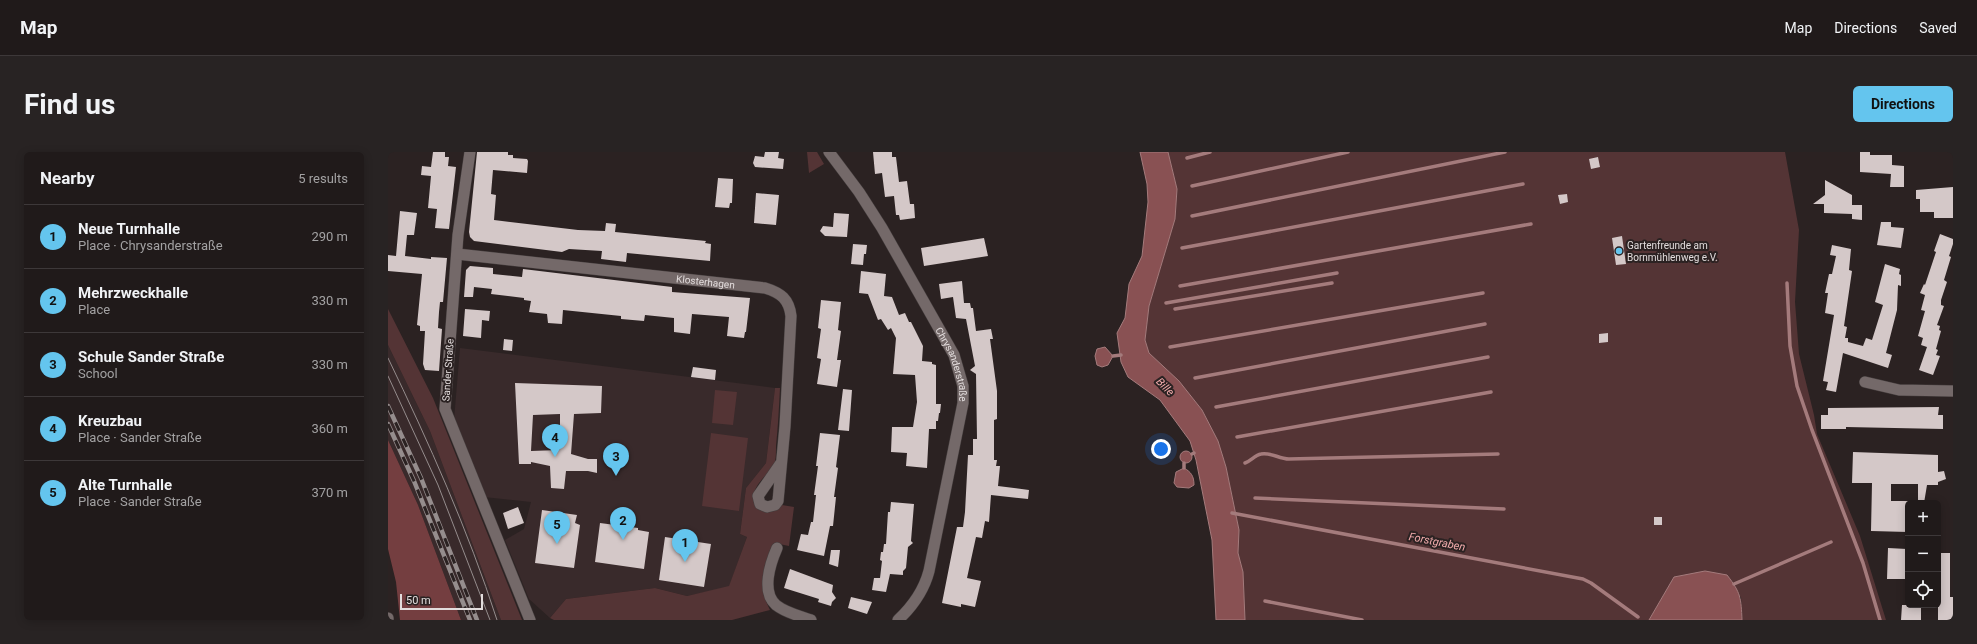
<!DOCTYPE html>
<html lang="en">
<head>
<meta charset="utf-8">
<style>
	:root { --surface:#201a1a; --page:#282323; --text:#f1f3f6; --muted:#a2a1a2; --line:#3d3839; --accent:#64c5ee }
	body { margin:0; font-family:Roboto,sans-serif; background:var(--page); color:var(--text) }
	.controls { position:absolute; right:12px; bottom:12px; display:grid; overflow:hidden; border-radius:6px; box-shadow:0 2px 10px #0003 }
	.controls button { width:36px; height:36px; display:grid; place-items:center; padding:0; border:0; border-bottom:1px solid var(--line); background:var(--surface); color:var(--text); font:20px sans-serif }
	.scale { position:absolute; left:12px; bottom:10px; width:83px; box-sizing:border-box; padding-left:4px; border:2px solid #e2dcdc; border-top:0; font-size:11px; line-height:14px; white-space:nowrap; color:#e2dcdc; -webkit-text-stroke:3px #2b2222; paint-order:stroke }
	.you { position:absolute; left:773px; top:297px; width:14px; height:14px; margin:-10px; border:3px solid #fff; border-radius:50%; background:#1a73e8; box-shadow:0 0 0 6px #1a73e833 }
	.badge { display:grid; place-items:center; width:26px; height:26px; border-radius:50%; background:var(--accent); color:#111; font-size:13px; font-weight:700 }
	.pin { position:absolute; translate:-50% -33px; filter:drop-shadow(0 1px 2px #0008) }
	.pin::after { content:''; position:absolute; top:21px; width:14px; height:12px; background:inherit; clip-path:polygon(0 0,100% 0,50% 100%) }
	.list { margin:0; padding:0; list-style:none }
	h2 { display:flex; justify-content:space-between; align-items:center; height:52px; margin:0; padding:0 16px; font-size:17px }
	h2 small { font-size:13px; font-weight:400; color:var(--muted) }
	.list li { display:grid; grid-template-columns:26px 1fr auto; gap:12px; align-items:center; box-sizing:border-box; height:64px; padding:0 16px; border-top:1px solid var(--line) }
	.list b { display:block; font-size:15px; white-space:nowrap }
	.list p { margin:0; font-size:13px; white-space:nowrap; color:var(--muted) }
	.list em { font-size:13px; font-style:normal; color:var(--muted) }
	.icon { flex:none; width:22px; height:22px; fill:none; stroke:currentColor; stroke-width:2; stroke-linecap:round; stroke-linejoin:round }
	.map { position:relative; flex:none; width:1565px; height:468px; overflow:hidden; border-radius:6px }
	header { display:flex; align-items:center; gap:24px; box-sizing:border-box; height:56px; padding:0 20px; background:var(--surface); border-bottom:1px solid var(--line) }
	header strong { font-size:19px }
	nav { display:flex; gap:22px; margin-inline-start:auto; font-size:14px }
	.intro { display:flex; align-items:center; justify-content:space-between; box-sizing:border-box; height:96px; padding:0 24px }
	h1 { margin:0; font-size:28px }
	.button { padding:10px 18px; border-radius:6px; background:var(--accent); color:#111; font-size:14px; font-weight:700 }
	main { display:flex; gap:24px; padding:0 24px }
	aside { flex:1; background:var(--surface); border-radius:6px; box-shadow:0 2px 10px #0003 }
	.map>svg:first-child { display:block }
</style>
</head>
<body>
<header>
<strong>Map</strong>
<nav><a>Map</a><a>Directions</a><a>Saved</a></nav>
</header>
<div class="intro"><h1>Find us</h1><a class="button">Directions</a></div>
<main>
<aside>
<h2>Nearby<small>5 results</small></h2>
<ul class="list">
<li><span class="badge">1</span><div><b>Neue Turnhalle</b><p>Place · Chrysanderstraße</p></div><em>290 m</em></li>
<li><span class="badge">2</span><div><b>Mehrzweckhalle</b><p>Place</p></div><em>330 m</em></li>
<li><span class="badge">3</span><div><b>Schule Sander Straße</b><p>School</p></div><em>330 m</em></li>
<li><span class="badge">4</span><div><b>Kreuzbau</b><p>Place · Sander Straße</p></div><em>360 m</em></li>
<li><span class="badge">5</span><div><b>Alte Turnhalle</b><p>Place · Sander Straße</p></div><em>370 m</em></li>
</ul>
</aside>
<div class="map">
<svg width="1565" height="468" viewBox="0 0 1565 468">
	<rect width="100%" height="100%" fill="#2b2222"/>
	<path fill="#392a2b" d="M0 193 42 279 113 468H73L30 353 0 288Z
		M72 196 387 236 378 311 358 336 352 382 359 385 341 435 299 444 267 436 178 447 162 466 141 447 117 388 136 377 143 350 96 345 66 268Z"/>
	<path fill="#543435" d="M419 0H429L436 12 421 21Z
		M780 0H1397L1411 78 1407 150 1411 202 1426 263 1429 282 1472 384 1498 468H1354L1353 445 1286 425 1261 468H857L855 420 850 401 851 378 838 315 830 289 814 258 791 229 761 201 757 188 761 154 787 67 789 37Z
		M0 157 45 246 134 468H113L42 279 0 193Z
		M387 236H392C391 255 390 275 388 294 388 299 388 305 387 310 382 322 367 330 366 343 363 361 384 365 394 353L406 355 401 394 386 391C377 412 370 436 382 458L344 468H166L162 466 178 447 267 436 299 444 341 434 359 385 352 382 358 336 378 311Z
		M327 238 349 240 345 273 324 271Z
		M323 281 360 286 351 359 314 354Z"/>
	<path fill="#743e40" d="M0 288 30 353 73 468H12L8 430 0 397Z"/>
	<path fill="#895153" stroke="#a47b7c" d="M752 0H780L789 37 787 67 761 154 757 188 761 201 791 229 814 258 830 289 838 315 851 378 850 401 855 420 857 468H828L824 388 808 308 802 289 772 248 740 225 733 210 729 181 737 166 741 132 754 104 760 50 759 32Z
		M717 195 725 204 720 213 714 215 709 213 707 204 709 197Z
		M792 305a6 6 0 1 1 12 0a6 6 0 1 1-12 0Z
		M796 316C803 320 806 324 806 333L801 336 789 335 786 331 788 320Z
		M1317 419 1339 423C1353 441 1353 446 1354 468H1261L1286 425Z"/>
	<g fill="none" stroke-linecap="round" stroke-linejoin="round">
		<path stroke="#a47b7c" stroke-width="3.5" d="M799 6 822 0
			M804 34 960 0
			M804 64 1117 0
			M794 96 1135 32
			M1399 131 1402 194 1409 234 1424 278 1475 411 1492 468
			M792 134 1143 72
			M778 151 949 121
			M787 157 944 131
			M782 195 1095 141
			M725 204 733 203
			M807 226 1097 172
			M828 255 1100 205
			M849 285 1103 240
			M804 302 806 301
			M857 311C863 309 867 303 873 302 883 300 891 307 901 307L1110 302
			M796 316V311
			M867 346 1116 357
			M844 361 1195 427 1203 431 1250 465
			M1346 432 1443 390
			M877 449 974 468"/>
	</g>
	<path fill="#d4c8c8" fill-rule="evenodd" d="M45 0H57V5H61L60 14 68 15 61 77 47 76 49 57 40 56 43 24 33 23 34 14 43 15Z
		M89 0H120V3H125V6L139 7 140 9 139 21 105 18 103 42 108 43 106 68 190 78 217 79 218 71 228 72 227 80 318 89 317 91 323 92 322 109 239 101 238 110 213 107 214 99 181 97 174 100 86 89 82 85 81 80Z
		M377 0H391L390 6 396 7 395 17 367 15 365 11 367 4 376 5Z
		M485 0H504V5H508L511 30 519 29 522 52H526L527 66 512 68 511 63H508L506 44 497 45 494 21 487 22Z
		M1472 0H1482V3H1504V13L1516 14V35H1502L1503 22 1472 20Z
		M1210 5 1212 15 1203 17 1201 7Z
		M330 26 345 27 344 51H342L341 56 327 55Z
		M1437 28 1464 43V53H1474V68L1464 67V62L1436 61V52H1425L1437 43Z
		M1565 35V66H1546V60H1532V47H1528V38Z
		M368 41 391 43 388 73 366 71Z
		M1179 42 1180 50 1172 52 1170 43Z
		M12 59 29 61 26 83H19L17 104 43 107V105L59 106 55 150H52L51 160 50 176 54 177 51 219 37 218 35 212 37 179H32V174L29 173 34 122 0 119V103L8 104Z
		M446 61 461 62 459 85 437 84 432 79 435 74 445 75Z
		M1493 70H1503V75L1516 76 1513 96 1489 93Z
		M1552 82 1565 87V92L1561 104 1563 105 1556 128 1559 130 1553 148V153L1556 154 1549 173 1552 174 1551 178 1553 179 1548 197 1550 198 1548 203 1552 204 1545 223 1531 218 1539 195 1533 193 1535 186 1530 184 1537 159 1533 158 1537 143 1532 141 1536 132 1537 133 1548 100 1546 99Z
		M1234 84 1238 112 1228 113 1224 86Z
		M596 86 600 104 536 114 533 96Z
		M465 92 479 93 478 102H476L475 113 463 112Z
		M1444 93 1463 97 1461 118 1464 119 1456 174 1459 175 1457 186H1460V190L1475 194 1478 186 1484 188 1495 153 1487 150 1497 112 1512 117 1511 122 1513 123V134L1510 133 1509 158 1498 201 1504 203 1500 216 1455 201 1448 240 1438 238 1440 230 1435 229 1446 163 1437 161 1440 141H1437L1441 122H1444L1448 104 1442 103Z
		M82 114 105 116V122L134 125 135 117 284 135V140L362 146 358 180H357L356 186 339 184 341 165 304 162 302 182 286 180V166L257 163 256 169 233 167V164L175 158 174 172 160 171 159 162 141 160 143 149 136 148V146L103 142 104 137 86 135 85 145H76L78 118Z
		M473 119 498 122 496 144 504 145 511 163 517 161 521 170H523L535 194 534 209 544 210V212L548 213V252H553L552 261H551L550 269H548V277H541L539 316 518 314 519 301 503 300 504 275H525L529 250 527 223 505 222 508 186 503 176 500 178 493 167 490 168 480 142 471 141Z
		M574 129 576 151H582L583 156H585L588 179 603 177 605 187H602L609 239V267L606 268V308H609L608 314H612L610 334 641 338 640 347 603 343 601 370 597 369 594 386 588 385 579 426 593 429 587 455 573 452V455L554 451 569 375H575L577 360 580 303H585V287H589L588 222 582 218 587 214 578 167 568 166 565 145 553 147 551 132Z
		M433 148 453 150 450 178 453 179 449 208H453L449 235 429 232 433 207 429 206 433 177 430 176Z
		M77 157 102 159 101 169 94 168 93 186 75 184Z
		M1220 181V190L1211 191V182Z
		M116 187 125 188 124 199 115 198Z
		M305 215 328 218 327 228 303 225Z
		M127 231 214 234 213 261 186 262 183 302 200 307H209V321L200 319H178L176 337 163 336 162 314 143 310V312H131ZM172 262V277H174L171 298 143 299 145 263Z
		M455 237 464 238 461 279 450 278Z
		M1551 255 1550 263H1555V277L1458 275V277H1433V263H1440V256Z
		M432 281 452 283 448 315 450 316 446 345H448L445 374H442L436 404 409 398 413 382 420 383 423 370H425L428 343H426L430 314H428Z
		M1465 300 1550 303V320L1556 319 1558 327 1550 330V333H1539L1536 351H1530V332H1503V349H1520V380L1483 379 1484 331H1464Z
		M503 350 526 352 523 389 525 391 520 395 518 416 515 419V423L502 422 498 440 484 438 486 426H492L494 409 492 408 493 400H495L496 392H498L500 360H502Z
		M130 355 136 371 120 377 115 361Z
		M154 358 189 363 187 371 192 373 186 416 147 411Z
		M1266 365H1274V373H1266Z
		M212 371 250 376V378L261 380 256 417 207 410Z
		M277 385 323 392 316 435 271 428Z
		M1500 396 1519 397 1518 427H1499Z
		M443 398H452L450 415 441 412Z
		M1550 401H1562V445H1565V468H1550Z
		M402 417 445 433 444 440 448 446 444 450 443 454 430 450 431 447 396 436Z
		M463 445 484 450 479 462 460 456Z
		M1514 453H1533V468H1513Z"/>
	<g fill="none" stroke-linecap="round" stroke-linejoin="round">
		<defs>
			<g id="minor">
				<path d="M82 0 70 83 57 257 142 468"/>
				<path id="s1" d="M441 0 471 40 494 76 566 203 575 234V251L541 419C536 438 525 454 510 468"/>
				<path id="s2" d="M69 102 377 136C393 141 401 147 403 164L397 274 390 349 387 353 379 355 372 352 370 344 393 311"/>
				<path d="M1477 230 1511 238 1565 239"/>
				<path d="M389 396C382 412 373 440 388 453 398 461 412 464 423 468"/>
				<path d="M0 466V468"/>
			</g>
		</defs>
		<use href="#minor" stroke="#453e3e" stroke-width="12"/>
		<use href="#minor" stroke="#746969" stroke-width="11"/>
		<path stroke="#958d8d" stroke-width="1" d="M0 206C41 291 80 378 109 468
			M0 224 50 333 102 468"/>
		<defs>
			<path id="rail" d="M0 254 33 326 89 468
				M0 272 26 329 82 468"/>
		</defs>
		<use href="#rail" stroke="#958d8d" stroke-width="4.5"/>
		<use href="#rail" stroke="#2b2222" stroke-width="3" stroke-dasharray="9" stroke-linecap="butt"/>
	</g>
	<circle fill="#64c5ee" stroke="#2b2222" stroke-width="1.5" cx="1231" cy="99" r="4"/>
	<g text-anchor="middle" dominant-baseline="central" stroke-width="4" stroke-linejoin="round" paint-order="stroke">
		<g font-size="10" fill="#e2dcdc" stroke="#2b2222" text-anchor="start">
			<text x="1239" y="93">Gartenfreunde am<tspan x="1239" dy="12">Bornmühlenweg e.V.</tspan></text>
		</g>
		<g font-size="10" fill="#e2dcdc" stroke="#2b2222">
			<text stroke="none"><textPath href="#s2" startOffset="250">Klosterhagen</textPath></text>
			<text stroke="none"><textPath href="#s1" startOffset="247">Chrysanderstraße</textPath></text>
			<text transform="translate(60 218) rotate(-86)">Sander Straße</text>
		</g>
		<g font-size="11" font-style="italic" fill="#f4adae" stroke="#2b2222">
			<text transform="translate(777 235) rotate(45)">Bille</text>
			<text transform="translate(1049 390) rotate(11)">Forstgraben</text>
		</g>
	</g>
</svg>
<div class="controls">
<button>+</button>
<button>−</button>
<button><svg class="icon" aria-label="locate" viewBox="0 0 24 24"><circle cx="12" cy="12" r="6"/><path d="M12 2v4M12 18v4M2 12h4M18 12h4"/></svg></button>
</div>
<div class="scale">50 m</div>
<div class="you"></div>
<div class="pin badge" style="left:297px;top:410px">1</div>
<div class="pin badge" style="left:235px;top:388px">2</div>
<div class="pin badge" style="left:228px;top:324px">3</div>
<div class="pin badge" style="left:167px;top:305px">4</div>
<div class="pin badge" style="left:169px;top:392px">5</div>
</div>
</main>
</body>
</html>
